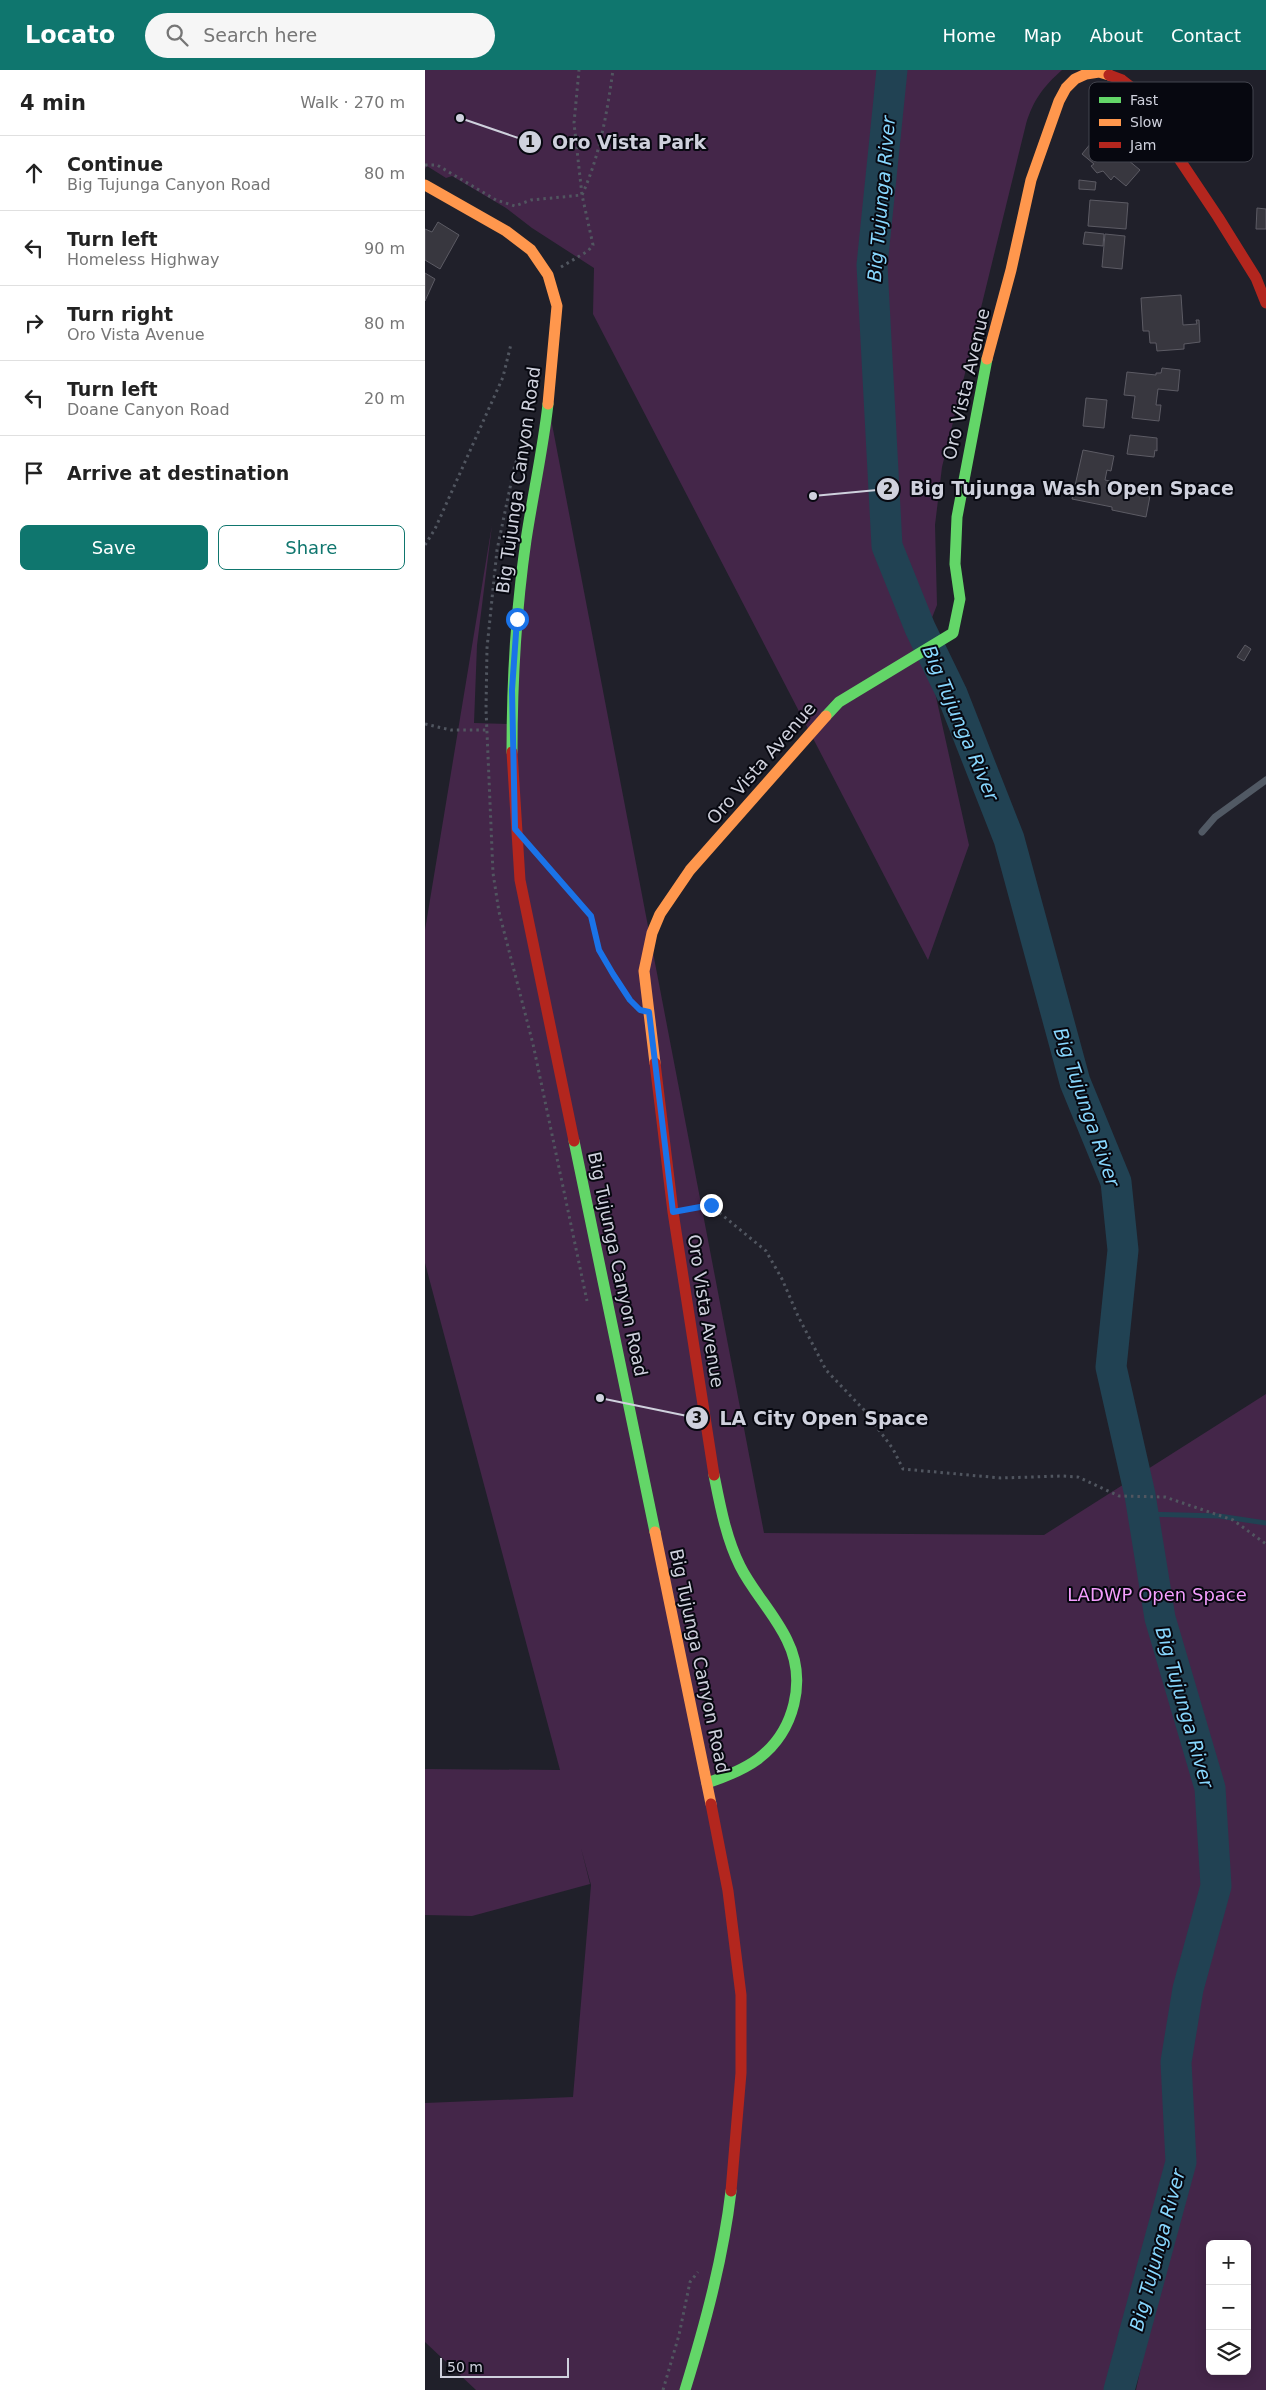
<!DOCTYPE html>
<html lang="en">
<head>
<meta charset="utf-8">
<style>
	:root { --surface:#fff; --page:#f6f6f6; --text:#222; --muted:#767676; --line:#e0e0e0; --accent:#0f766e }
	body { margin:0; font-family:"DejaVu Sans",sans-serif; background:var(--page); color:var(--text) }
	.controls { position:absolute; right:15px; bottom:15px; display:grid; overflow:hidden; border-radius:8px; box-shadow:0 2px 12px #0003 }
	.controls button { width:45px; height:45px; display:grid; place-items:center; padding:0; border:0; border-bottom:1px solid var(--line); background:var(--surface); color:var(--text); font:25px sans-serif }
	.scale { position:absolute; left:15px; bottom:12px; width:129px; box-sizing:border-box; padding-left:5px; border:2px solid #cfd1dd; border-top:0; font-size:14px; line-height:18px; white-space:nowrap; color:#cfd1dd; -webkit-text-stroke:4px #070810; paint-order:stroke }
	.stop { position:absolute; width:15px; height:15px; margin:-11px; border:4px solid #1a73e8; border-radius:50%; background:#fff }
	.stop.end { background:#1a73e8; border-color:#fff; box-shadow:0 1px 5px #0008 }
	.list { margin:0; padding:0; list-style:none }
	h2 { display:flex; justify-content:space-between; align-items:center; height:65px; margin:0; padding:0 20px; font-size:21px }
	h2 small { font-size:16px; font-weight:400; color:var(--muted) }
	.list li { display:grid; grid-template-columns:32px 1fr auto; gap:15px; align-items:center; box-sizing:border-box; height:75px; padding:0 20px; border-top:1px solid var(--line) }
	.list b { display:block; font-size:19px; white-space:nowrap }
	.list p { margin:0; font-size:16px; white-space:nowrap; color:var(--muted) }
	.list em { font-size:16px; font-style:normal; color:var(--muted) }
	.actions { display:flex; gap:10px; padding:15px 20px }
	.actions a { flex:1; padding:11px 0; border:1px solid var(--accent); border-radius:8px; text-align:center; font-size:18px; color:var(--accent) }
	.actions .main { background:var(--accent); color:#fff }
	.icon { flex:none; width:28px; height:28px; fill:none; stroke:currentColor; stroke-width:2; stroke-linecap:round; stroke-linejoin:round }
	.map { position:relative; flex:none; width:841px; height:2320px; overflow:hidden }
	header { display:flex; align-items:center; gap:30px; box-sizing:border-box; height:70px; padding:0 25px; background:var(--accent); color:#fff }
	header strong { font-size:24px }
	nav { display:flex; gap:28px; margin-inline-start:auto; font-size:18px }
	.search { width:350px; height:45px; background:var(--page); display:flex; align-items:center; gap:12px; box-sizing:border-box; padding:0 18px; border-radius:28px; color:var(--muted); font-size:19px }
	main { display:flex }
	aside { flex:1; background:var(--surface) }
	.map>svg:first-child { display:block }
</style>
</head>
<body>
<header>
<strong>Locato</strong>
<div class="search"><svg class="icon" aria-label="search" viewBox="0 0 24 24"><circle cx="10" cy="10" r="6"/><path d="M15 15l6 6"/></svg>Search here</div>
<nav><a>Home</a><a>Map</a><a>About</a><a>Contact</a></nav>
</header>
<main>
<aside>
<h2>4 min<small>Walk · 270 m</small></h2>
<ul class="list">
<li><svg class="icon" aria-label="ahead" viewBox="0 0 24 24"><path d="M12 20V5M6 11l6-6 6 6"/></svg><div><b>Continue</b><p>Big Tujunga Canyon Road</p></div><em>80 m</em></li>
<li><svg class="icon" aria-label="left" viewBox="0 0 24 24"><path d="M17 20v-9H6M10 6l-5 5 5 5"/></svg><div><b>Turn left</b><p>Homeless Highway</p></div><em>90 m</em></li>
<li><svg class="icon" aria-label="right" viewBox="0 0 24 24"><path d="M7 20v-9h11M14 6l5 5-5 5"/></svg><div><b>Turn right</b><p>Oro Vista Avenue</p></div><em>80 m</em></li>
<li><svg class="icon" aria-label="left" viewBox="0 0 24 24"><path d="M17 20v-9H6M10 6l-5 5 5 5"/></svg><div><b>Turn left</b><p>Doane Canyon Road</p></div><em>20 m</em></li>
<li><svg class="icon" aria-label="arrive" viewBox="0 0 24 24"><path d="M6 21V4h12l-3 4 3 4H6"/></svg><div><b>Arrive at destination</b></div></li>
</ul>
<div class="actions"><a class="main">Save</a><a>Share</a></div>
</aside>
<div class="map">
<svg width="841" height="2320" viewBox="0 0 841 2320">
	<rect width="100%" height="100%" fill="#20202a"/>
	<path fill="#442649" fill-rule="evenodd" d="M0 0H637C619 16 608 30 601 54L517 397 510 455 512 535 501 563 489 574 503 591 544 775 503 890 168 244 169 198 107 158 81 138 27 106 21 108 2 96 0 99Z
		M122 328 339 1463 619 1465 841 1324V2320H711L761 2082 753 2077 701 2320H51L0 2272V2033L148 2027 166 1815 156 1778 165 1814 47 1846 0 1845V1699L135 1700 0 1193V860L67 455 52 575 49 653 83 654ZM785 2174H822V2301H785Z"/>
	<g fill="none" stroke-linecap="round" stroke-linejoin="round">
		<path stroke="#214253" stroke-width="5" d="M718 1444 794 1446 841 1453"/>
		<path stroke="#214253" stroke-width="31" d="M467 0 447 195 462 476 495 558 527 624 584 769 650 1012 691 1112 698 1180 686 1297 715 1425 735 1548 785 1718 791 1816 763 1919 751 1992 756 2092 694 2320"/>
	</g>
	<path fill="#38373f" stroke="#5c5b64" d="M690 52 711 69 702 80 708 84 703 90 715 100 701 116 689 106 686 110 678 101 672 103 666 96 669 94 657 84 676 61H682Z
		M654 110 671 112 670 120 654 119Z
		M665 130 703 133 701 159 663 156Z
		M832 138 841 139V159H831Z
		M13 152 34 165 15 199 0 190V159L7 162Z
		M660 162 679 164 678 176 658 174Z
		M680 164 700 166 697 199 677 197Z
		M0 203 10 209 0 231Z
		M756 225 758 255 772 254 771 250H774L775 272 759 274V279L732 281 731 273H725L724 261H718L716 228Z
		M737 298 755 300 753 321 733 319 731 335H736L734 351 707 348 710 326 699 325 702 302 731 305V303H736Z
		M661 328 682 330 679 358 658 356Z
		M705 365 732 368V381L730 380 729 387 702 384Z
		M658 380 689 386 686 401 682 400 680 410 685 411 684 418 712 424V420L722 422 721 425 725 426 721 447 687 440V437L647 429Z
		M820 575 826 579 819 591 812 587Z"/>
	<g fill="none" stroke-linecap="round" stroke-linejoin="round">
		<path stroke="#515660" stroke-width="3" stroke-dasharray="2.5 4" stroke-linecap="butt" d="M0 95H12L71 130 90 136 106 130 157 125C175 85 182 43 188 0
			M136 197 163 181 168 175 157 125 149 53 154 0
			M100 373 90 394 72 480 62 578 61 639 68 803 74 842 108 974 162 1231
			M0 475 10 459 78 307 86 274
			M0 654 26 660H62
			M111 782 166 846 174 880 203 928
			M265 1139 285 1135 341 1181 357 1209 373 1246 401 1300 440 1341 468 1379 478 1399 576 1408 637 1406 653 1407 694 1426 740 1427 808 1450 841 1474
			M238 2320 254 2265 265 2212 273 2202"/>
		<path stroke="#515964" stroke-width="7" d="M777 762 790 747 841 710"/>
		<path stroke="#63d668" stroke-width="11" d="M401 646 414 632 528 563 535 529 530 494 532 447 562 289
			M87 682C87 611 91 540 101 470 108 424 118 379 123 334
			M149 1071 230 1462
			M282 1713C300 1707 318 1700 333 1689 370 1661 382 1610 362 1570 349 1543 328 1522 315 1496 301 1468 295 1435 289 1405
			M260 2320C280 2255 298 2189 306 2121"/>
		<path stroke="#ff974d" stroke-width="11" d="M0 115 81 161 106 180 123 205 132 236 123 334
			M562 289 586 200 606 110 634 31 641 18 650 9 661 4 674 2 684 5
			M230 993 219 901 227 863 235 844 265 800 401 646
			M230 1462 286 1734"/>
		<path stroke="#b3261e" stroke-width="11" d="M684 5 697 10 706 17 793 147 831 208 841 233
			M87 682 95 810 149 1071
			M230 993 248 1142 289 1405
			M286 1734 303 1821 316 1925V2003L306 2121"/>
	</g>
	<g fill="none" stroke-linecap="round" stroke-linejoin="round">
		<path stroke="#1a73e8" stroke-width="6" d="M92 549 87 620 90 759 166 846 174 880 188 904 205 930 215 940 224 942 248 1142 286 1135"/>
	</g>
	<g text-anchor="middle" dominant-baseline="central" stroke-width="4" stroke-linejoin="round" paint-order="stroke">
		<g font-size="18" fill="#cfd1dd" stroke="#070810">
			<text transform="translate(541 314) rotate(-77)">Oro Vista Avenue</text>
			<text transform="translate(93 410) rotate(-82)">Big Tujunga Canyon Road</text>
			<text transform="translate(336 693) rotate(-49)">Oro Vista Avenue</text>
			<text transform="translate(193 1194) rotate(78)">Big Tujunga Canyon Road</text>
			<text transform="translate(281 1241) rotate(81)">Oro Vista Avenue</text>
			<text transform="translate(275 1591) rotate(78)">Big Tujunga Canyon Road</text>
		</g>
		<g font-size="18" fill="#f59efe" stroke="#070810">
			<text x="732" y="1524">LADWP Open Space</text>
		</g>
		<g font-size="19" font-style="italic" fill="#87d6fd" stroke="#070810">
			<text transform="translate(456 129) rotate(-85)">Big Tujunga River</text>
			<text transform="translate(536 653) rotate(67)">Big Tujunga River</text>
			<text transform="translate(662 1037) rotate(71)">Big Tujunga River</text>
			<text transform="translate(760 1637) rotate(74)">Big Tujunga River</text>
			<text transform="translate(732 2180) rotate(-75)">Big Tujunga River</text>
		</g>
	</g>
	<rect x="664" y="12" width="164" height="80" rx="8" fill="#070810" stroke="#43444e" stroke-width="1"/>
	<rect x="674" y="27" width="22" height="6" fill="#63d668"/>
	<rect x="674" y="49" width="22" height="7" fill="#ff974d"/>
	<rect x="674" y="72" width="22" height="6" fill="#b3261e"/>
	<g font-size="14" fill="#cfd1dd">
		<text x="705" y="35">Fast</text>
		<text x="705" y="57">Slow</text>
		<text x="705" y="80">Jam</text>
	</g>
	<path fill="none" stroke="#cfd1dd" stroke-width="2" d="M35 48L105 72M388 426L463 419M175 1328L272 1348"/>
	<g fill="#cfd1dd" stroke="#070810" stroke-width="2">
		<circle cx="35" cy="48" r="5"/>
		<circle cx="388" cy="426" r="5"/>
		<circle cx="175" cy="1328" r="5"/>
		<circle cx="105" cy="72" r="12"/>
		<circle cx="463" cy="419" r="12"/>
		<circle cx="272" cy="1348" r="12"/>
	</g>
	<g font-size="15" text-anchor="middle" font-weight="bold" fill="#111">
		<text x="105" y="77">1</text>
		<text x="463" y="424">2</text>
		<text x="272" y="1353">3</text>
	</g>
	<g font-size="19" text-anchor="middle" font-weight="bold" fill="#cfd1dd" stroke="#070810" stroke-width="4" stroke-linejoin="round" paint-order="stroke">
		<text x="204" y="79">Oro Vista Park</text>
		<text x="647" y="425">Big Tujunga Wash Open Space</text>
		<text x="399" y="1355">LA City Open Space</text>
	</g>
</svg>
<div class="controls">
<button>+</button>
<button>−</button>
<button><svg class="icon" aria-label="layers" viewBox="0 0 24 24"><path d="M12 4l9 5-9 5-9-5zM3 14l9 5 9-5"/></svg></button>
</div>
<div class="scale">50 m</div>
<div class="stop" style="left:92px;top:549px"></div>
<div class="stop end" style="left:286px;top:1135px"></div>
</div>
</main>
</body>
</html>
